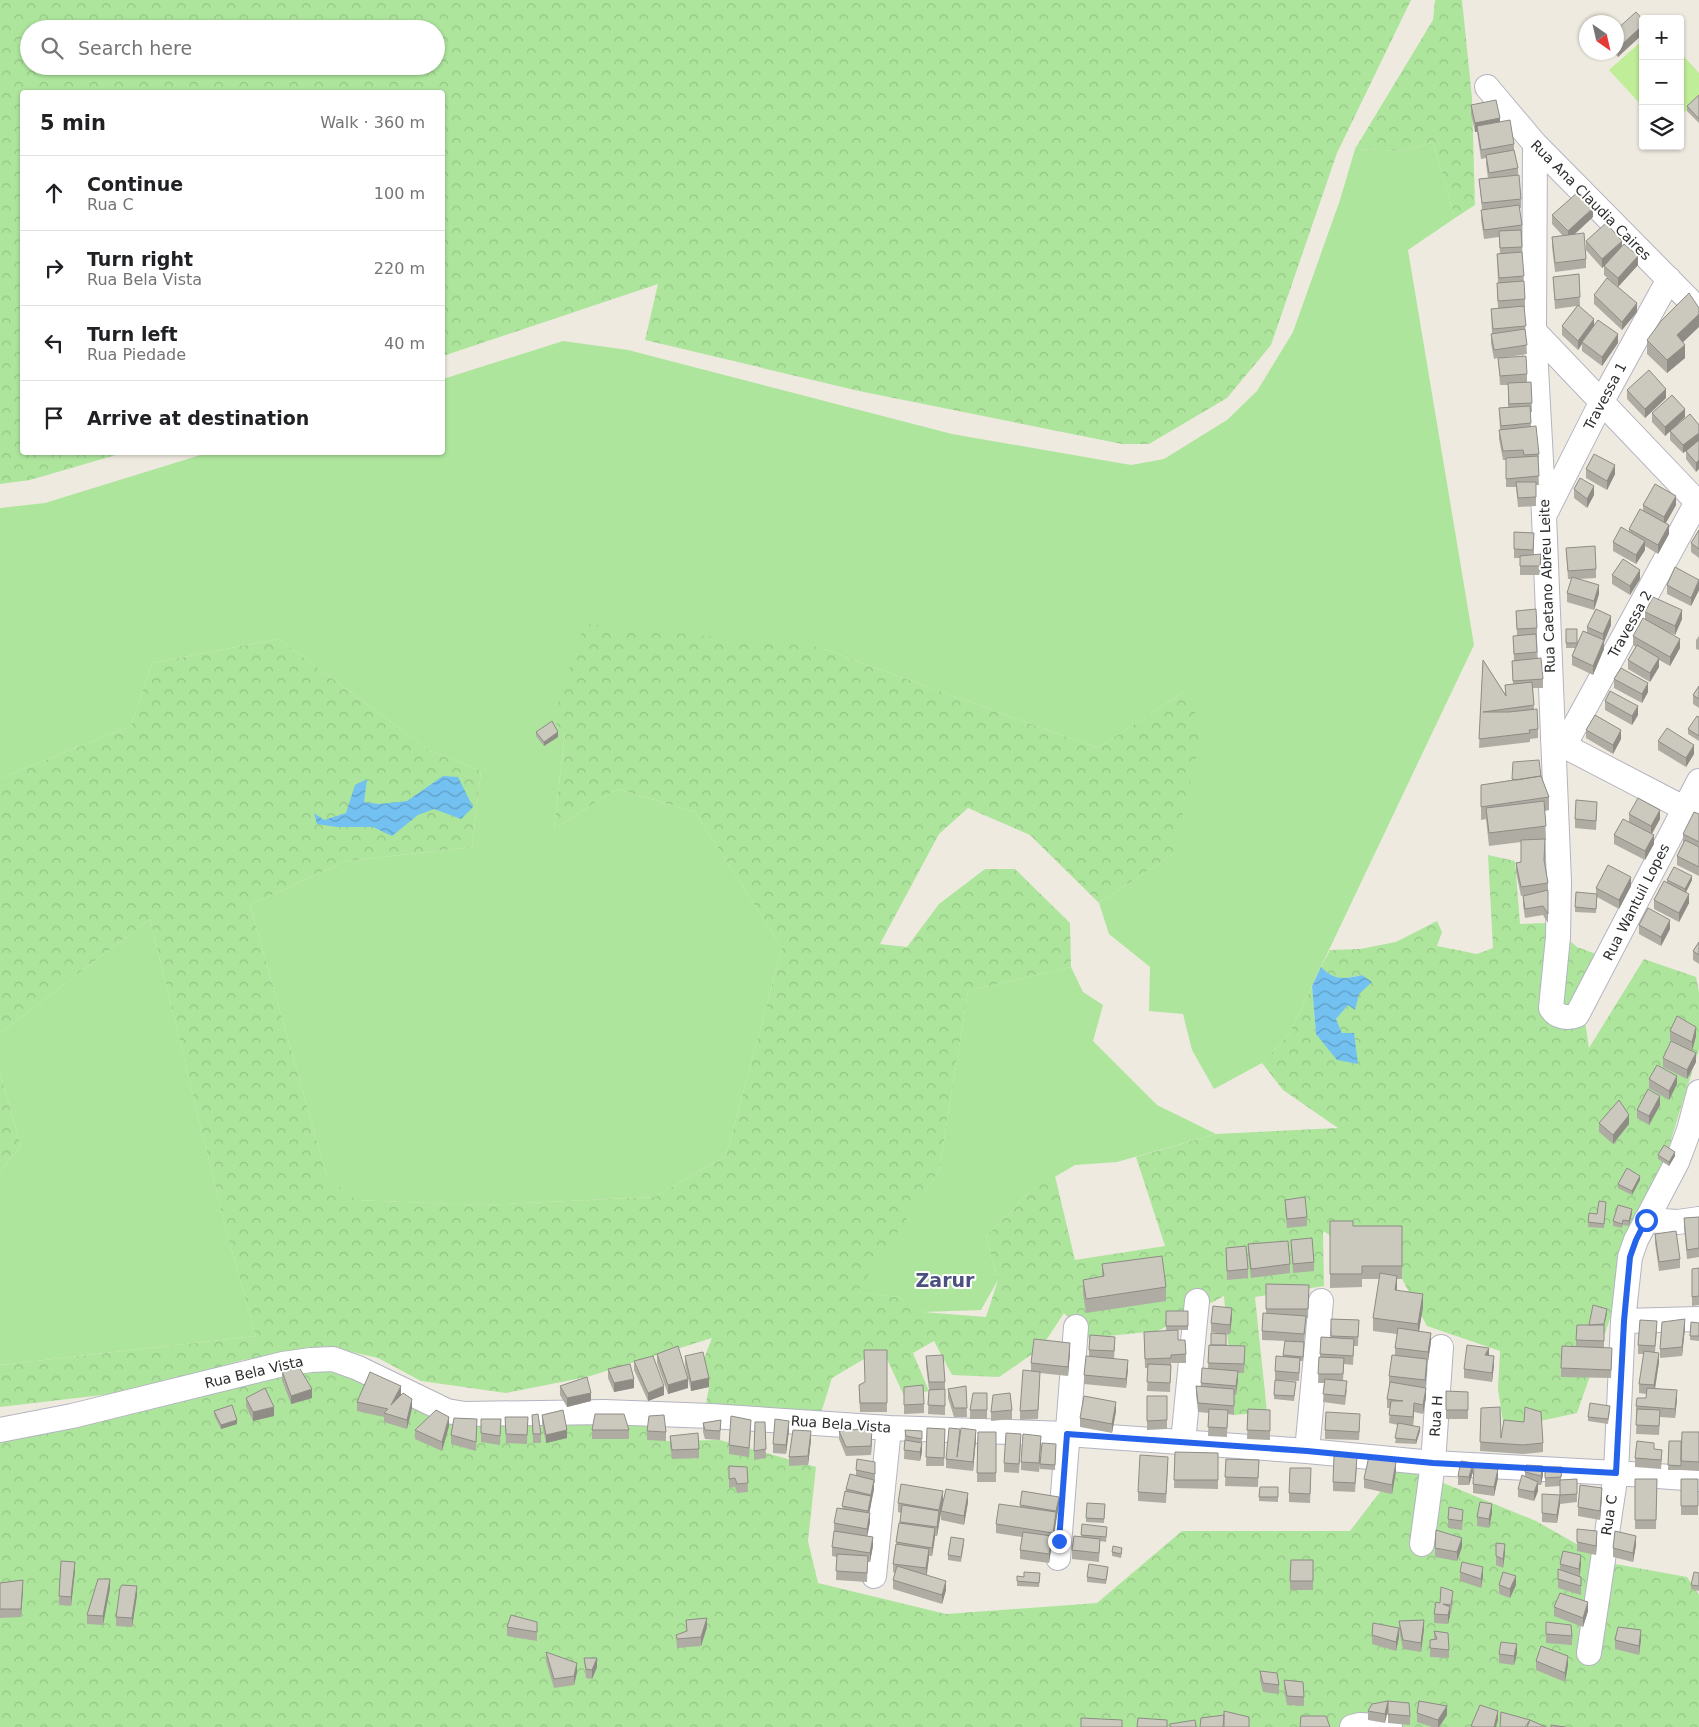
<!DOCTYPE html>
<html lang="en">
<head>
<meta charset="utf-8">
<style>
	:root { --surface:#fff; --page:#f6f6f6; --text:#202124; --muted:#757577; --line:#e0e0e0 }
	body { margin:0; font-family:"DejaVu Sans",sans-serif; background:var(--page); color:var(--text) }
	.controls { position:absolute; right:15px; top:15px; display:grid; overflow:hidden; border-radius:5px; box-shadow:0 1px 4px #0004 }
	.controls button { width:45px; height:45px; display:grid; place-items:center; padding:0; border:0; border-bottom:1px solid var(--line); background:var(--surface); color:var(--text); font:25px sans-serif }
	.compass { position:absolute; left:1579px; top:15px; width:45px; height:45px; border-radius:50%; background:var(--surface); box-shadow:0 1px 4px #0004; rotate:146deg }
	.stop { position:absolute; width:15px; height:15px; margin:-11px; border:4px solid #2563eb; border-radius:50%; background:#fff }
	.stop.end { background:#2563eb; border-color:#fff; box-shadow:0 1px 5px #0008 }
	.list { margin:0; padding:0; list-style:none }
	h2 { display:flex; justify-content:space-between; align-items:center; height:65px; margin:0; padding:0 20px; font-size:21px }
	h2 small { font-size:16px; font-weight:400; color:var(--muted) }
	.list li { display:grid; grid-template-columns:32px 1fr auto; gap:15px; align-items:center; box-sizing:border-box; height:75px; padding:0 20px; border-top:1px solid var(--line) }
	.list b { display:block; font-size:19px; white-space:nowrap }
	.list p { margin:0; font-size:16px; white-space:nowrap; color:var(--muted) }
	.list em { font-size:16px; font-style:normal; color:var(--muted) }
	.icon { flex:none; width:28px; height:28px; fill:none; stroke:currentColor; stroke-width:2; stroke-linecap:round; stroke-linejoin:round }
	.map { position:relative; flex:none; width:1699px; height:1727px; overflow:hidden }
	.search { position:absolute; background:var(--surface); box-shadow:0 1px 4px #0004; left:20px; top:20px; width:425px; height:55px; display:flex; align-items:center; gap:12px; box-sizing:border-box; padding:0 18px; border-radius:28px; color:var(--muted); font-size:19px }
	.panel { position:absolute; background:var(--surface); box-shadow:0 1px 4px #0004; left:20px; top:90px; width:425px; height:365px; border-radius:5px }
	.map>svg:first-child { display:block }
</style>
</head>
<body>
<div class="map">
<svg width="1699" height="1727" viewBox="0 0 1699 1727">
	<defs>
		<pattern id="forest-crowns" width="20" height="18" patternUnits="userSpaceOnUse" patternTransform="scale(1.25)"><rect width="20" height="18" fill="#ade59c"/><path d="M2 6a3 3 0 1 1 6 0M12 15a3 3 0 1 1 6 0" fill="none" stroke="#95c587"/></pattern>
		<pattern id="water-waves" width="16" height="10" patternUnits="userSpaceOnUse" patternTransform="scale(1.25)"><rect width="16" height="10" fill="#73c1f1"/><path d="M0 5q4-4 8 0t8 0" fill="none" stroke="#5f9dc4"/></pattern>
	</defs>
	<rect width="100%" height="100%" fill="#efeae0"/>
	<path fill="#ade59c" d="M1433 142 1455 218 1408 250 1474 645 1289 1034 1262 1063 1214 1089 1192 1050 1183 1014 1149 1011 1150 967 1109 934 1099 903 1173 854 1185 691 1098 748 818 647 565 733 554 829 617 789 695 812 782 948 726 1156 654 1197 481 1205 355 1200 327 1177 250 905 346 861 472 847 481 771 429 750 279 639 152 663 131 726 0 778V508L45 503 207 453 442 452 443 379 563 341 628 350 952 434 1131 465 1164 459 1227 420 1257 391 1293 332 1340 200 1355 149 1405 151Z
		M150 919 226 1230 256 1336 0 1365V1171L21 1146 0 1073V1033Z
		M1071 967 1083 992 1103 1005 1093 1041 1157 1105 1216 1134 1117 1162 1075 1165 1029 1192 986 1237 998 1280 981 1310 922 1312 898 1297 856 1292 939 1171 968 991Z"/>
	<path fill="url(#forest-crowns)" fill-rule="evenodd" d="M0 0H1411L1337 153 1271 345 1227 398 1149 444H1122L859 391 645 340 658 284 443 356 442 92H22V452L123 453 30 480 0 484ZM29 29H436V66H29Z
		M1435 0H1462L1472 98 1475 205 1455 218 1433 142 1405 151 1355 149 1433 20Z
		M584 624 818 647 1098 748 1185 691 1203 730 1173 854 1099 903 1030 835 968 808 939 834 880 944 907 947 939 904 985 869H1015L1070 923 1071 967 968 991 939 1171 857 1292 898 1297 923 1312 986 1317 998 1280 986 1237 1029 1192 1055 1176 1075 1260 1165 1246 1136 1157 1216 1134 1338 1128 1283 1090 1262 1063 1289 1034 1312 986 1316 1034 1342 1033 1336 1019 1348 1004 1355 1010 1362 975C1343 979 1336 982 1321 967L1330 950 1360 949 1396 942 1437 921 1442 932 1437 946 1477 954 1493 948 1488 855 1515 861 1520 924 1548 923 1577 947 1599 955 1581 993 1589 1048 1644 959 1696 977 1699 993V1049L1660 1176 1577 1413 1504 1429 1498 1389 1500 1351 1427 1326 1402 1279 1323 1231 1324 1286 1255 1297 1267 1412 1234 1415 1224 1296 1158 1331 1088 1338 1064 1313 1041 1348 999 1377 952 1375 934 1341 913 1353 929 1391 904 1396 887 1359H864L832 1378 821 1413 705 1409 709 1387 703 1361 712 1338 587 1377 506 1393 421 1381 378 1358 326 1346 243 1360 136 1391 0 1407V1365L256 1336 226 1230 150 919 0 1033V778L131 726 152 663 279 639 429 750 481 771 472 847 346 861 250 905 327 1177 356 1200 481 1205 654 1197 726 1156 782 948 695 812 617 789 554 829 565 734 553 719Z
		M0 1073 21 1146 0 1171Z
		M330 1367 403 1402 640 1422 666 1441 720 1440 816 1467 808 1541 818 1583 946 1614 1097 1603 1182 1531H1350L1396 1471 1419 1473 1536 1521 1610 1563 1687 1577 1699 1595V1727H0V1434L306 1369Z"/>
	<path fill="#bfed98" d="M1643 40V107L1609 70Z
		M1680 52 1699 73V100L1680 116Z"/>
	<path fill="url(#water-waves)" d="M443 776 458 777 473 807 461 819 434 809 418 815 392 836 373 827H337L317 824 314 813 324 820 346 813 355 785 367 779 364 802 379 804 407 801Z
		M1321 967C1335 981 1344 979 1362 975L1372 982 1359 994 1355 1010 1348 1005 1336 1019 1342 1033H1354L1358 1064 1337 1060 1316 1034 1312 986Z"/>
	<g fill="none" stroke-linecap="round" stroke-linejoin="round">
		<defs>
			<path id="minor" d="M1487 87 1535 144 1699 310
				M1535 144 1534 331 1544 516 1559 881 1558 937 1551 1008C1556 1017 1568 1019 1577 1015L1699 781
				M1534 331 1699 504
				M1545 514 1602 401 1669 279
				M1553 740 1699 816
				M1564 746 1697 502
				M1646 1220 1678 1222 1699 1219
				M1623 1321 1699 1319
				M0 1430 72 1416 283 1364 311 1360 333 1359 358 1368 447 1411 465 1414 604 1412 711 1416 889 1428 1067 1434 1307 1451 1433 1463 1616 1473 1699 1479
				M1183 1442 1197 1301
				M1307 1451 1321 1301
				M1422 1544 1433 1463 1441 1347
				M1058 1558 1076 1327
				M874 1576 889 1428
				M1589 1653 1616 1473 1623 1321 1630 1257 1636 1240 1677 1162 1689 1130 1699 1092
				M1352 1727 1360 1725 1390 1727"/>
		</defs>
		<use href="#minor" stroke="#b3b4c1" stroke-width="26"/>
		<use href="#minor" stroke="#fff" stroke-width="24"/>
	</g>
	<path fill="#afaca3" d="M1643 20 1618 57 1613 52H1616V30Z
		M1699 95V123L1687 111V106Z
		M1471 105 1500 122 1514 144V150L1518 168V175L1521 199V208H1519L1522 225V252L1525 299V308H1524L1527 354 1501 358 1527 374V382H1531L1532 412H1530L1531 426 1539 454 1538 463 1539 485H1536V506L1518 507 1516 487H1506V460H1503L1499 439V430H1500L1499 408 1508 407V385H1500L1498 358 1494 359 1491 343V334H1492L1491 309 1498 308 1497 292V283H1498L1497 254 1500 253 1499 237 1484 239 1481 219 1482 210 1479 179 1488 178 1486 164V158L1481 159 1477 132H1475L1471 114Z
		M1552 215 1593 217 1575 234 1586 259V268L1555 272 1552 246V237L1563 236 1552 224Z
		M1586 241 1622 247 1638 265 1618 287 1604 275V266L1606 263 1602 268 1586 250Z
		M1579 274 1580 306H1579L1594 326 1618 343 1602 366 1582 351V344L1578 350 1562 335V326L1577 306 1555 309 1553 277Z
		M1594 295 1637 312 1622 330 1594 304Z
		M1647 340 1683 342 1685 358 1667 373 1647 354Z
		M1627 390 1666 398 1645 418 1627 399Z
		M1652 413 1685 417 1665 436 1652 422Z
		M1699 425 1696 472 1686 459V451L1683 453 1670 440V431Z
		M1586 469 1615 474 1607 490 1586 478Z
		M1574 489 1594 495 1587 508 1574 498Z
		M1643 505H1676L1666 523 1669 534 1658 554 1645 546V550L1636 564 1613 551V542L1629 532V529L1643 511Z
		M1699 530V558L1691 552V543Z
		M1514 532 1534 533V554L1541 563 1540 575H1520V558H1514Z
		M1566 548 1596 569V578L1579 579 1599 594 1594 610 1567 602V593L1572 579H1568Z
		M1612 575 1640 579 1630 595 1612 584Z
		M1699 580V590L1691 606 1667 594V585Z
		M1516 611 1537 628V637H1536L1537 658 1543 679V688H1533L1534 709 1538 729V738L1530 739V742L1479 748 1483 660 1505 694V685L1513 684 1512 661 1514 660 1513 636H1517Z
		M1645 612 1682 619 1675 635 1664 630 1680 648 1670 666 1659 660V667L1650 682 1628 669V660L1636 647 1633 645V636L1645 619Z
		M1611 625 1604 642V649L1593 675 1572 665V656L1575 648H1566V629L1577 643 1587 633V627Z
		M1699 636V650L1696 649V640Z
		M1614 679 1648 692 1642 703 1614 688Z
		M1699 686V708L1693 704V695Z
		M1605 701 1638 715 1632 725 1605 710Z
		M1699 717V741L1688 734V729Z
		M1586 730 1621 739 1613 754 1586 738Z
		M536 732 558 737 544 746 536 736Z
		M1658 741 1694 754 1686 767 1658 750Z
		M1541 776 1549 797V810L1545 811 1546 840H1545V862L1548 883V923L1543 915 1525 918 1523 905V896L1528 895 1521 896 1516 872V863L1521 862V842L1489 846 1486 819 1481 820V785L1512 780V779Z
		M1597 811 1596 830 1575 828V819Z
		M1629 814 1660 819 1652 834 1654 844 1645 860 1614 844V835L1629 822Z
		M1699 814V876L1677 865V856L1683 843V834Z
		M1667 880H1692L1686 892 1689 903 1679 922 1654 909V900L1667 883Z
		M1631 886 1619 909 1597 897 1596 913 1575 912V907L1596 894V888Z
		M1639 925 1670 929 1661 946 1639 934Z
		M1699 942V964L1693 960V951Z
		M1670 1031 1696 1036 1692 1051 1670 1040Z
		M1663 1058 1696 1062 1687 1079 1663 1067Z
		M1649 1079 1677 1084 1669 1100 1649 1088Z
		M1660 1105 1649 1125 1637 1118V1110Z
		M1599 1123 1629 1124 1613 1144 1599 1132Z
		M1658 1155 1675 1156 1669 1166 1658 1159Z
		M1640 1180 1632 1195 1618 1188V1184Z
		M1285 1200 1307 1217V1226L1287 1228 1285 1208Z
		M1606 1206 1604 1228 1588 1227V1222Z
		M1632 1213 1629 1226 1623 1225 1622 1228 1613 1226V1221Z
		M1699 1217V1257L1687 1259 1684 1227V1218Z
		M1330 1221 1353 1226H1402V1279H1397V1290L1423 1307 1419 1331 1431 1342 1428 1361H1427V1368L1425 1388 1426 1397 1423 1414 1414 1412 1413 1425 1420 1431 1416 1444 1395 1443 1398 1425 1389 1423 1390 1408H1387V1399L1390 1385H1389V1376L1395 1355V1348L1397 1334 1373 1331V1318L1379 1279H1362V1287L1330 1288Z
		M1655 1234 1680 1259V1268L1659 1271 1655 1243Z
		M1291 1240 1314 1262V1271L1293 1273Z
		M1248 1244 1290 1264V1273L1251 1278 1248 1253Z
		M1226 1248 1248 1269V1278L1227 1280Z
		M1102 1264 1166 1287V1301L1086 1313 1083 1294V1280L1102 1277Z
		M1699 1268V1305L1692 1306V1278Z
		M1266 1284 1309 1285 1308 1318H1306L1303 1361H1300L1299 1381 1275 1380V1371L1283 1356 1285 1341 1262 1340V1331L1266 1313Z
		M1166 1311H1188V1330H1166Z
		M1607 1313 1604 1326V1348L1612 1357 1611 1378 1561 1377V1368L1576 1347V1340L1589 1325Z
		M1232 1317 1230 1334H1226V1345L1245 1355 1244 1373H1238L1236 1395H1234V1415L1228 1414 1227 1437 1208 1436 1209 1413 1198 1412 1196 1394V1386H1201V1383L1208 1368 1209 1345H1211L1224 1334 1211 1332V1323Z
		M1331 1319 1359 1320 1358 1346H1354L1353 1365 1344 1364 1343 1381 1347 1390 1345 1405 1323 1402 1324 1383H1318L1319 1357H1320L1321 1337 1331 1338Z
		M1691 1322 1699 1323V1341L1690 1340Z
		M1685 1328 1682 1356 1660 1358V1349Z
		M1657 1330 1655 1352 1659 1362 1655 1389 1677 1399 1675 1418 1660 1417 1659 1435 1636 1434 1637 1415H1636V1406L1646 1398V1394L1639 1393V1384L1644 1354H1638V1345Z
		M1144 1332 1178 1340 1186 1354V1363H1171L1170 1392 1147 1391 1148 1368H1145Z
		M1115 1346 1114 1358 1128 1369 1126 1388 1084 1384V1375L1089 1356V1350Z
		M887 1350V1412H860L859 1394V1385L865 1383Z
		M1070 1352 1068 1376 1040 1373 1038 1419 1020 1420V1411L1031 1370V1363Z
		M657 1354 688 1388 668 1394 657 1363Z
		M685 1356 709 1387 691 1391 685 1365Z
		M926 1356 945 1382V1415L928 1414 929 1390 926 1365Z
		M1489 1356 1494 1365 1492 1382 1464 1378V1369Z
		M634 1361 664 1395 648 1401 634 1370Z
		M608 1369 634 1388 614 1392 608 1378Z
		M282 1371 312 1398 291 1404 282 1380Z
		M1296 1382 1294 1401 1274 1399V1395Z
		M560 1386 591 1401 567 1407 560 1395Z
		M966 1386 967 1417H954L948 1398V1389Z
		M904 1387 924 1404V1413L904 1414Z
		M1446 1391 1468 1392V1419H1446Z
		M987 1393V1419H970V1410Z
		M401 1395 412 1408 407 1429 384 1422V1417L357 1411V1402Z
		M1147 1396H1167V1429L1147 1430Z
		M246 1398 274 1416 253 1421 246 1406Z
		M1481 1408 1501 1438 1543 1443V1452L1523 1454 1480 1451Z
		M1248 1409 1270 1410V1440L1247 1439Z
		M1012 1410V1419L991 1421V1412Z
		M1610 1410 1608 1424 1588 1421V1417Z
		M214 1411 237 1424 221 1429 214 1415Z
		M1116 1411 1112 1433 1080 1427V1418Z
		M532 1415 541 1434V1443H533Z
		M542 1415 567 1438 546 1443 542 1424Z
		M505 1417H528L527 1444 506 1443Z
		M477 1419 476 1451 451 1444V1435Z
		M481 1419H501L500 1445 481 1442Z
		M721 1420 720 1440 705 1439 703 1432V1423Z
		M765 1422 766 1458 754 1460V1451Z
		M1360 1423 1359 1440 1325 1439V1430Z
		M449 1426 442 1451 415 1439V1430Z
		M927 1428 945 1429 944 1466H926Z
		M751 1429 749 1457 729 1454V1445Z
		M592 1430H629V1439H592Z
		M789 1430 786 1454 773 1453V1444Z
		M905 1430 922 1431V1452L920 1461 904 1459Z
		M647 1431 666 1432V1441L647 1440Z
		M839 1431 872 1437 871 1455 846 1456 839 1439Z
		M978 1432H996V1482H977Z
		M1682 1432H1699V1471L1681 1470Z
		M670 1436 699 1449V1458L672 1459 670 1445Z
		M1041 1436 1039 1472 1021 1470V1462Z
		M960 1439H976L973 1471 946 1468V1459Z
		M811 1440 808 1465 789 1466V1457Z
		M1669 1441H1681V1470H1668Z
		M1021 1443 1019 1473 1004 1472V1463Z
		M1056 1444 1055 1470 1040 1469V1464Z
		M1654 1449 1662 1459 1661 1469 1635 1467V1458Z
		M1175 1452 1218 1453V1489L1174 1488Z
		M1226 1459 1259 1460 1258 1487 1225 1486Z
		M875 1462V1483H874V1489L871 1504 869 1513 870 1522 867 1536 873 1546 870 1562H868L867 1582 836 1580 837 1557 832 1556V1547L834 1531V1523L842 1509 846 1489 856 1476V1470Z
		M1168 1466 1166 1503 1138 1501V1492Z
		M1357 1466 1355 1492 1333 1491V1482Z
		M747 1467 748 1492 737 1493 735 1487 729 1488V1479Z
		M1545 1467H1562L1561 1480 1577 1479V1502L1560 1504V1486L1545 1487Z
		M1396 1471 1392 1494 1364 1488V1479Z
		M1473 1472 1469 1485H1458V1476Z
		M1525 1472 1543 1475 1541 1485H1538V1491L1534 1501 1518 1497V1489L1525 1476Z
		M1311 1477 1310 1503 1289 1502V1493Z
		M1498 1478 1494 1496 1473 1493V1484Z
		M1635 1479H1657L1656 1529H1635Z
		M1681 1479H1698V1515H1681Z
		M1260 1487H1278V1502L1259 1501Z
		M1022 1491 1059 1505 1053 1542H1052L1049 1563 1020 1559V1550L1022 1537 996 1533V1524L1020 1507Z
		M1542 1494 1560 1504 1557 1523 1542 1522Z
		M1602 1496 1600 1520 1578 1516V1507Z
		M943 1500 937 1536H935L932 1556H929L927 1575 946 1590 942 1604 893 1589V1580L895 1573 893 1572V1564L901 1513 898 1512V1503Z
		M968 1502 964 1525 941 1520V1511Z
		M1105 1504 1104 1523 1086 1522V1518Z
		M1492 1513 1489 1528 1477 1526V1517Z
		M1448 1519H1463L1462 1530 1448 1528Z
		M1082 1524 1107 1531 1106 1542 1100 1541 1099 1562 1072 1559V1550L1081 1537Z
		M1577 1529 1597 1540 1596 1555 1577 1551Z
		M1496 1543 1505 1553 1503 1568 1496 1565Z
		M964 1544 961 1562 948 1560V1555Z
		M1636 1545 1633 1562 1613 1557V1548Z
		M1462 1547 1457 1561 1435 1557V1548Z
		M1112 1552H1122L1121 1558 1112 1556Z
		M1313 1560V1590H1290V1581Z
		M1560 1564H1581L1580 1576 1581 1577V1595L1558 1588V1569L1560 1570Z
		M75 1571 71 1606 59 1605V1596Z
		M1108 1571 1106 1584 1087 1582V1577Z
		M1460 1572 1483 1576 1481 1588 1460 1581Z
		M1040 1573 1039 1587 1017 1586V1576L1024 1577Z
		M1699 1573V1591L1691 1589V1585Z
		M0 1583 23 1589 21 1617 0 1618Z
		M1499 1585H1516L1510 1598 1499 1594Z
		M110 1588 103 1625 87 1624V1615Z
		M137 1595 132 1627 116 1626V1617Z
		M1453 1600 1451 1614H1450L1448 1624 1434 1623V1614L1440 1603Z
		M1554 1607 1588 1611 1583 1627 1554 1616Z
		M686 1620 707 1627 701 1646 677 1648 676 1635 686 1631Z
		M1399 1621 1424 1629 1421 1652 1403 1649 1399 1630Z
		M1546 1622 1572 1636V1645L1546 1643Z
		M507 1627 537 1630V1641L507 1636Z
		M1434 1631 1449 1650V1658L1430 1657V1640L1434 1639Z
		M1372 1635 1399 1637 1396 1651 1372 1644Z
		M1641 1639 1639 1655 1615 1649V1640Z
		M546 1652 577 1672 574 1685 554 1688 546 1661Z
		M1517 1653 1514 1665 1499 1663V1654Z
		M584 1658 597 1667 592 1679 586 1678Z
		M1536 1661 1568 1665 1565 1682 1536 1670Z
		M1260 1671 1279 1685V1694L1263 1692 1260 1680Z
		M1284 1680 1304 1697V1706L1287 1705 1284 1689Z
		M1388 1701 1385 1723 1368 1720V1711Z
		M1388 1701 1410 1716V1725L1388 1723Z
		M1417 1713 1447 1715 1439 1727H1432L1417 1722Z"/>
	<path fill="#8e8c85" d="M1643 25V34L1618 57V48Z
		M1500 118V127L1477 126V132H1475V123Z
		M1593 208V217L1568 240V231Z
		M1622 241V250L1602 268V259Z
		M1638 256V265L1618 287V278Z
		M1637 303V312L1622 330V322Z
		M1699 314V327L1677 348V335Z
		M1594 319V328L1582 342V344L1578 350V341Z
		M1618 334V343L1602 366V357Z
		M1685 345V358L1667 373V360Z
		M1666 389V398L1645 418V409Z
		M1685 409V417L1665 436V427Z
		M1699 433V442L1683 453V445Z
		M1699 460V469L1696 472V463Z
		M1615 465V474L1607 490V481Z
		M1594 486V495L1587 508V499Z
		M1676 496V505L1664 526V517Z
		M1669 525V534L1658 554V545Z
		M1645 541V550L1636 564V555Z
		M1640 570V579L1630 595V586Z
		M1699 581V590L1691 606V598Z
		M1599 585V594L1594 610V601Z
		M1682 610V619L1675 635V626Z
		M1611 616V625L1604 642V649L1593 675V666L1603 641V634Z
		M1680 639V648L1670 666V657Z
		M1659 658V667L1650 682V673Z
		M1648 683V692L1642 703V694Z
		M1638 706V715L1632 725V716Z
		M1621 730V739L1613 754V745Z
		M558 732V737L544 746V742Z
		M1694 745V754L1686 767V758Z
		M1660 810V819L1651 835V826Z
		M1654 835V844L1645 860V851Z
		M1692 876V880L1685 894V889Z
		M1631 877V886L1619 909V900Z
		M1689 894V903L1679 922V913Z
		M1670 920V929L1661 946V937Z
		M1696 1027V1036L1692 1051V1042Z
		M1696 1053V1062L1687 1079V1070Z
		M1677 1076V1084L1669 1100V1091Z
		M1660 1096V1105L1649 1125V1116Z
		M1629 1115V1124L1613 1144V1135Z
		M1675 1152V1156L1669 1166V1162Z
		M1640 1176V1180L1632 1195V1191Z
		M1632 1209V1213L1629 1226V1221Z
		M1397 1276V1289L1395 1303V1290Z
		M1423 1294V1307L1418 1337V1324Z
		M1232 1308V1317L1230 1334V1325Z
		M1607 1309V1313L1604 1326V1349V1324Z
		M1685 1319V1328L1682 1356V1347Z
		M1431 1333V1342L1428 1361V1352Z
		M1070 1343V1352L1068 1376V1367Z
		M1489 1348V1357L1485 1355Z
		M1659 1353V1362L1654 1394V1385Z
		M1494 1356V1365L1492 1382V1373Z
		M1427 1359V1368L1425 1389V1380Z
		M1128 1360V1369L1126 1388V1379Z
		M1238 1371V1380L1236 1395V1386Z
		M709 1378V1387L691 1391V1382Z
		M634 1379V1388L614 1392V1383Z
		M688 1379V1388L668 1394V1385Z
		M401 1386V1395L391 1405Z
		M664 1386V1395L648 1401V1393Z
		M1426 1388V1397L1423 1414V1405Z
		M312 1389V1398L291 1404V1396Z
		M1677 1390V1399L1675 1418V1409Z
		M591 1393V1401L567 1407V1398Z
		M412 1399V1408L407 1429V1420Z
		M1116 1402V1411L1112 1433V1424Z
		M1414 1403V1412L1413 1426V1417Z
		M274 1407V1416L253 1421V1412Z
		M449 1417V1426L442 1451V1442Z
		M237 1420V1424L221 1429V1425Z
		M789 1421V1430L786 1454V1445Z
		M1420 1427V1431L1416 1444V1440Z
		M872 1428V1437L871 1455V1446Z
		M567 1430V1438L546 1443V1435Z
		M976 1430V1439L973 1471V1462Z
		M811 1431V1440L808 1465V1456Z
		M1041 1436V1444L1039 1472V1463Z
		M922 1443V1452L920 1461V1452Z
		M1396 1462V1471L1392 1494V1485Z
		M1473 1463V1472L1469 1485V1477Z
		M1543 1466V1475L1541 1485V1476Z
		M1498 1469V1478L1494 1496V1487Z
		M874 1480V1489L871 1504V1495Z
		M1538 1482V1491L1534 1501V1492Z
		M1602 1488V1496L1600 1520V1511Z
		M943 1491V1500L937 1536V1527Z
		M968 1493V1502L964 1525V1516Z
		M1560 1495V1504L1557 1523V1515Z
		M871 1496V1505L868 1520V1511Z
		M1059 1497V1505L1056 1520V1511Z
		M1492 1504V1513L1489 1528V1519Z
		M1056 1512V1521L1053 1542V1533Z
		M870 1513V1522L867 1538V1529Z
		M935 1528V1537L932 1556V1548Z
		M1597 1531V1540L1596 1555V1546Z
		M1052 1536V1545L1049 1563V1554Z
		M1636 1536V1545L1633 1562V1553Z
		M873 1537V1546L870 1562V1553Z
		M1462 1538V1547L1457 1561V1552Z
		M1505 1544V1553L1503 1568V1559Z
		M929 1549V1558L926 1577V1568Z
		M1581 1555V1564L1579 1578V1569Z
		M75 1562V1571L71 1606V1597Z
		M1483 1567V1576L1481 1588V1579Z
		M1516 1576V1585L1510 1598V1589Z
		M110 1579V1588L103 1625V1616Z
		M23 1580V1589L21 1617V1609Z
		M946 1581V1590L942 1604V1595Z
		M137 1586V1595L132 1627V1618Z
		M1588 1602V1611L1583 1627V1618Z
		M1450 1607V1616L1448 1624V1615Z
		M707 1618V1627L701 1646V1637Z
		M1424 1620V1629L1421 1652V1643Z
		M1399 1628V1637L1396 1651V1642Z
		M1641 1630V1639L1639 1655V1646Z
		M1517 1644V1653L1514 1665V1656Z
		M1568 1656V1665L1565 1682V1673Z
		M597 1658V1667L592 1679V1670Z
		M577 1663V1672L574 1685V1676Z
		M1388 1701V1710L1385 1723V1714Z
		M1447 1706V1715L1439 1727H1438V1720Z
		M1498 1711V1720L1496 1727H1494Z"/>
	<path fill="#cbc8be" stroke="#8e8c85" d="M1636 12 1643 20V25L1618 48 1616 47V30Z
		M1699 95V119L1687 106Z
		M1496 100 1500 118 1475 123 1471 105Z
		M1510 120 1514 144 1481 150 1477 126Z
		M1514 150 1518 168 1489 173 1486 155Z
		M1519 175 1521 199 1482 203 1479 179Z
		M1578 192 1593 208 1568 231 1552 215Z
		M1519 205 1522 225 1484 230 1481 210Z
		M1606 223 1622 241 1602 259 1586 241Z
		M1521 230 1522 247 1500 248 1499 231Z
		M1584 233 1586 259 1555 263 1552 237Z
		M1624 244 1638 256 1618 278 1604 266Z
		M1522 252 1524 276 1499 278 1497 254Z
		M1579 274 1580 297 1555 300 1553 277Z
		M1607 278 1637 303 1622 322 1594 295Z
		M1524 281 1525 299 1498 301 1497 283Z
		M1689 293 1699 308V314L1677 335 1685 345 1667 360 1647 340 1661 321Z
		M1578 305 1594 319 1578 341 1562 326Z
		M1524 306 1526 326 1493 329 1491 309Z
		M1598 320 1618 334 1602 357 1582 342Z
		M1525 329 1527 345 1494 350 1491 334Z
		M1526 356 1527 374 1500 376 1498 358Z
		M1649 370 1666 389 1645 409 1627 390Z
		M1531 382 1532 403 1509 404 1508 383Z
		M1672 395 1685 409 1665 427 1652 413Z
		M1530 406 1531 423 1501 426 1499 408Z
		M1690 414 1699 425V433L1683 445 1670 431Z
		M1536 426 1539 454 1524 455 1523 450 1503 451 1499 430Z
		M1699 440V460L1696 463 1686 451Z
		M1594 454 1615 465 1607 481 1586 469Z
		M1538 456 1539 476 1506 479V458Z
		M1580 478 1594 486 1587 499 1574 489Z
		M1516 482H1536V497L1518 498Z
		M1655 484 1676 496 1664 517 1643 505Z
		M1640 509 1669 525 1658 545 1629 529Z
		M1621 527 1645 541 1636 555 1613 542Z
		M1699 530V549L1691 543Z
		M1514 532 1534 533 1533 550 1514 549Z
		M1595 546 1596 569 1568 571 1566 548Z
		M1541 554 1540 566H1520V556Z
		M1623 559 1640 570 1630 586 1612 575Z
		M1675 567 1699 580 1691 598 1667 585Z
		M1572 577 1599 585 1594 601 1567 593Z
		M1653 597 1682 610 1675 626 1645 612Z
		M1536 609 1537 628 1517 629 1516 611Z
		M1596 609 1611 616 1603 634 1587 627Z
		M1643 618 1680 639 1670 657 1633 636Z
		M1566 629H1577V643H1566Z
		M1583 631 1604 640 1593 666 1572 656Z
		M1536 634 1537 652 1514 654 1513 636Z
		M1637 645 1659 658 1650 673 1628 660Z
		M1541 658 1543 679 1513 681 1512 661Z
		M1483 660 1506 696 1505 685 1532 682 1534 705 1483 712H1509L1537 709 1538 729 1529 730 1530 733 1479 739Z
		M1621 668 1648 683 1642 694 1614 679Z
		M1699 686V699L1693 695Z
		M1610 691 1638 706 1632 716 1605 701Z
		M1595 715 1621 730 1613 745 1586 730Z
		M1697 716 1699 717V736L1688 729Z
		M552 721 558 732 544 742 536 732Z
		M1667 728 1694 745 1686 758 1658 741Z
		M1539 760 1541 776 1517 780 1512 779 1513 762Z
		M1541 776 1549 797 1481 807V785Z
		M1638 798 1660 810 1651 826 1629 814Z
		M1576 800 1597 802 1596 821 1575 819Z
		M1544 801 1546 826 1489 833 1486 808Z
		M1694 812 1699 814V842L1683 834Z
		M1623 819 1654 835 1645 851 1614 835Z
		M1545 839 1544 860 1548 883 1521 887 1516 863 1521 862V840Z
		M1685 840 1699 847V867L1677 856Z
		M1608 865 1631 877 1619 900 1596 888Z
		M1674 867 1692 876 1685 889 1667 880Z
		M1664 881 1689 894 1679 913 1654 900Z
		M1548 890V914L1543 906 1525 909 1523 896Z
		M1576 892 1597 894 1596 909 1575 907Z
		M1648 908 1670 920 1661 937 1639 925Z
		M1699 942V955L1693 951Z
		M1677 1016 1696 1027 1692 1042 1670 1031Z
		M1671 1041 1696 1053 1687 1070 1663 1058Z
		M1657 1065 1677 1076 1669 1091 1649 1079Z
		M1648 1089 1660 1096 1649 1116 1637 1110Z
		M1619 1100 1629 1115 1613 1135 1599 1123Z
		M1664 1145 1675 1152 1669 1162 1658 1155Z
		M1627 1168 1640 1176 1632 1191 1618 1184Z
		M1305 1197 1307 1217 1287 1219 1285 1200Z
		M1599 1201 1606 1202 1604 1224 1588 1222 1589 1213 1597 1214Z
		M1618 1205 1632 1209 1629 1221 1623 1220 1622 1224 1613 1221Z
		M1699 1217V1248L1687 1250 1684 1218Z
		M1330 1221H1353V1226H1402V1266H1362V1274H1330Z
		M1676 1231 1680 1259 1659 1262 1655 1234Z
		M1312 1238 1314 1262 1293 1264 1291 1240Z
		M1288 1241 1290 1264 1251 1269 1248 1244Z
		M1246 1246 1248 1269 1227 1271 1226 1248Z
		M1162 1256 1166 1287 1086 1299 1083 1280 1104 1276 1102 1264Z
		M1699 1268V1296L1692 1297V1269Z
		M1380 1273 1397 1276 1395 1290 1423 1294 1418 1324 1373 1318Z
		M1266 1284 1309 1285 1308 1309H1266Z
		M1593 1305 1607 1309 1604 1324 1589 1325Z
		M1213 1306 1232 1308 1230 1325 1211 1323Z
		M1166 1311H1188V1326H1166Z
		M1263 1313 1306 1316 1304 1334 1262 1331Z
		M1331 1319 1359 1320 1358 1337 1331 1336Z
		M1685 1319 1682 1347 1660 1349 1662 1322Z
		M1640 1320 1657 1321 1655 1346 1638 1345Z
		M1691 1322 1699 1323V1336H1690Z
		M1577 1325H1604V1341L1576 1340Z
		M1398 1328 1431 1333 1428 1352 1395 1348Z
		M1178 1330V1340H1185L1186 1354 1171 1355V1358L1145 1359 1144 1332Z
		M1211 1333 1226 1334V1345H1211Z
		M1090 1335 1115 1337 1114 1351 1089 1350Z
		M1321 1337 1354 1339 1353 1356 1320 1354Z
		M1034 1339 1070 1343 1068 1367 1031 1363Z
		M1285 1341 1304 1342 1303 1357 1283 1355Z
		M1209 1345 1245 1346 1244 1364 1208 1363Z
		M1467 1345 1489 1348 1485 1355 1494 1356 1492 1373 1464 1369Z
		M678 1346 688 1379 668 1385 657 1354Z
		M1562 1346 1612 1348 1611 1370 1561 1368Z
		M864 1350H887V1403H860L859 1385 865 1382Z
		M1644 1351 1659 1353 1654 1385 1639 1384Z
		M703 1352 709 1378 691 1382 685 1356Z
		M943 1355 945 1382H929L926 1356Z
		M1392 1355 1427 1359 1425 1380 1389 1376Z
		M653 1356 664 1386 648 1393 634 1361Z
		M1086 1356 1128 1360 1126 1379 1084 1375Z
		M1276 1356 1300 1358 1299 1373 1275 1371Z
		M1319 1357 1344 1358 1343 1374H1318Z
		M630 1364 634 1379 614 1383 608 1369Z
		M1148 1364 1171 1365 1170 1383 1147 1382Z
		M299 1367 312 1389 291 1396 282 1371Z
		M1202 1368 1238 1371 1236 1386 1201 1383Z
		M1023 1370 1040 1372 1038 1410 1020 1411Z
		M370 1372 401 1386 391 1405 403 1393 412 1399 407 1420 384 1413 388 1409 357 1402Z
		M587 1377 591 1393 567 1398 560 1386Z
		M1325 1379 1347 1381 1345 1396 1323 1394Z
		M1275 1380 1296 1382 1294 1396 1274 1395Z
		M1390 1382 1426 1388 1423 1405 1414 1403 1413 1417 1389 1415 1391 1401H1403L1387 1399Z
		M923 1385 924 1404 904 1405V1387Z
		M966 1386 967 1408H954L948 1389Z
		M1196 1386 1234 1389V1406L1198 1403Z
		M265 1388 274 1407 253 1412 246 1398Z
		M1647 1388 1677 1390 1675 1409 1636 1406 1637 1398H1646Z
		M945 1389V1406L928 1405 929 1390Z
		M1446 1391 1468 1392V1410H1446Z
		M973 1393H987V1410H970Z
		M1010 1393 1012 1410 991 1412 993 1395Z
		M1084 1396 1116 1402 1112 1424 1080 1418Z
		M1147 1396H1167V1420L1147 1421Z
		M1590 1403 1610 1406 1608 1419 1588 1417Z
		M232 1405 237 1420 221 1425 214 1411Z
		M1500 1407 1501 1438 1504 1420 1524 1422 1525 1407 1541 1412 1543 1443 1523 1445 1480 1442 1481 1408Z
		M1209 1409 1228 1410 1227 1428 1208 1427Z
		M1248 1409 1270 1410V1431L1247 1430Z
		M1637 1409 1660 1410 1659 1426 1636 1425Z
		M436 1410 449 1417 442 1442 415 1430Z
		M563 1410 567 1430 546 1435 542 1415Z
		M1326 1412 1360 1414 1359 1432 1325 1430Z
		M538 1414 541 1434H533L532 1415Z
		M595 1414H624L629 1430H592Z
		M664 1415 666 1432 647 1431 649 1416Z
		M731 1416 751 1420 749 1448 729 1445Z
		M505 1417H528L527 1435 506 1434Z
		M454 1418 477 1419 476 1442 451 1435Z
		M481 1419H501L500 1436 481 1433Z
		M775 1419 789 1421 786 1445 773 1444Z
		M721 1420 720 1431 705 1430 703 1423Z
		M755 1422H765L766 1449 754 1451Z
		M1398 1423 1420 1427 1416 1440 1395 1438Z
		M872 1428 871 1446 846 1447 839 1431Z
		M927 1428 945 1429 944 1458 926 1457Z
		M949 1428 960 1429 957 1457 961 1428 976 1430 973 1462 946 1459Z
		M793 1430 811 1431 808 1456 789 1457Z
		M905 1430 922 1431V1439L906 1436Z
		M978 1432H996V1473H977Z
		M1682 1432H1699V1462L1681 1461Z
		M698 1433 699 1449 672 1450 670 1436Z
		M1006 1433 1021 1434 1019 1464 1004 1463Z
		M1023 1434 1041 1436 1039 1463 1021 1462Z
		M905 1440 922 1443 920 1452 904 1450Z
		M1637 1441 1654 1443V1449L1662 1450 1661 1460 1635 1458Z
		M1669 1441H1681V1466L1668 1465Z
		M1042 1443 1056 1444 1055 1465 1040 1464Z
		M1175 1452 1218 1453V1480H1174Z
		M1140 1455 1168 1457 1166 1494 1138 1492Z
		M1334 1456 1357 1457 1355 1483 1333 1482Z
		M1369 1456 1396 1462 1392 1485 1364 1479Z
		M857 1459 875 1462V1474L856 1470Z
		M1226 1459 1259 1460 1258 1478 1225 1477Z
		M1461 1461 1473 1463 1469 1477 1458 1476Z
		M1526 1465 1543 1466 1541 1476 1525 1472Z
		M729 1466 747 1467 748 1483 737 1484 735 1478 729 1479Z
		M1474 1467 1498 1469 1494 1487 1473 1484Z
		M1545 1467H1562L1561 1477 1545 1478Z
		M1290 1468H1311L1310 1494 1289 1493Z
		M850 1474 874 1480 871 1495 846 1489Z
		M1522 1475 1538 1482 1534 1492 1518 1489Z
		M1577 1479V1494L1560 1495V1480Z
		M1635 1479H1657L1656 1520H1635Z
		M1681 1479H1698V1506H1681Z
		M901 1484 943 1491 939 1510 898 1503Z
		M1580 1485 1602 1488 1600 1511 1578 1507Z
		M1260 1487H1278V1497H1259Z
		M946 1489 968 1493 964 1516 941 1511Z
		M845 1491 871 1496 868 1511 842 1506Z
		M1022 1491 1059 1497 1056 1511 1020 1505Z
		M1542 1494 1560 1495 1557 1515 1542 1513Z
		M1480 1502 1492 1504 1489 1519 1477 1517Z
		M1087 1503 1105 1504 1104 1519 1086 1518Z
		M999 1504 1056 1512 1053 1533 996 1524Z
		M902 1505 939 1511 937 1527 900 1522Z
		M1449 1507 1463 1510 1462 1521 1448 1519Z
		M837 1508 870 1513 867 1529 834 1523Z
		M899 1523 935 1528 932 1548 896 1542Z
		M1082 1524 1107 1527 1106 1537 1081 1535Z
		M1577 1529 1597 1531 1596 1546 1577 1542Z
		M1436 1530 1462 1538 1457 1552 1435 1548Z
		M834 1531 873 1537 870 1553 832 1547Z
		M1615 1531 1636 1536 1633 1553 1613 1548Z
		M1023 1532 1052 1536 1049 1554 1020 1550Z
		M1074 1536 1100 1539 1099 1553 1072 1550Z
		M951 1537 964 1539 961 1557 948 1555Z
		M1496 1543 1505 1544 1503 1559 1496 1556Z
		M896 1544 929 1549 926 1568 893 1564Z
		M1113 1546 1122 1548 1121 1554 1112 1552Z
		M1563 1551 1581 1555 1579 1569 1560 1564Z
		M837 1554 868 1556 867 1573 836 1571Z
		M1291 1560H1313V1581H1290Z
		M61 1561 75 1562 71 1597 59 1596Z
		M1462 1562 1483 1567 1481 1579 1460 1572Z
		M1089 1564 1108 1567 1106 1580 1087 1577Z
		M897 1566 946 1581 942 1595 893 1580Z
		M1558 1569 1581 1577V1586L1558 1579Z
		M1024 1572 1040 1573 1039 1583 1017 1581V1576L1024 1577Z
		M1503 1572 1516 1576 1510 1589 1499 1585Z
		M1694 1572 1699 1573V1586L1691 1585Z
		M98 1579H110L103 1616 87 1615Z
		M23 1580 21 1609H0V1583Z
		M122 1585 137 1586 132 1618 116 1617 120 1588Z
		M1441 1587 1453 1591 1451 1605 1443 1604 1450 1607 1448 1615 1434 1614 1436 1602 1440 1603Z
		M1560 1593 1588 1602 1583 1618 1554 1607Z
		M511 1615 537 1622V1632L507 1627Z
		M707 1618 701 1637 677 1639 676 1635 687 1631 686 1620Z
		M1424 1620 1421 1643 1403 1640 1399 1621Z
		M1546 1622 1571 1625 1572 1636 1546 1634Z
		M1373 1623 1399 1628 1396 1642 1372 1635Z
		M1618 1627 1641 1630 1639 1646 1615 1640Z
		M1434 1631 1448 1633 1449 1650 1430 1648V1640L1437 1639Z
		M1501 1642 1517 1644 1514 1656 1499 1654Z
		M1541 1646 1568 1656 1565 1673 1536 1661Z
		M546 1652 577 1663 574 1676 554 1679Z
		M584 1658H597L592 1670 586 1669Z
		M1260 1671 1277 1673 1279 1685 1263 1683Z
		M1284 1680 1303 1682 1304 1697 1287 1696Z
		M1388 1701 1385 1714 1368 1711 1372 1704Z
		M1388 1701 1409 1703 1410 1716 1388 1714Z
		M1419 1701 1447 1706 1438 1720 1417 1713Z
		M1480 1705 1498 1711 1494 1727H1475L1471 1726Z
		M1224 1711 1249 1717V1727H1224Z
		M1501 1712 1530 1720 1525 1727H1500Z
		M1224 1715 1223 1727H1200L1201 1718Z
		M1301 1716H1326L1330 1727H1300Z
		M1081 1718 1122 1720V1727H1081Z
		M1138 1718 1167 1720V1727H1137Z
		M1195 1720 1196 1727H1170V1724Z
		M1530 1720 1546 1727H1527Z
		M1551 1725 1565 1727H1551Z"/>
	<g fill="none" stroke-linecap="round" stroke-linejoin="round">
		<path stroke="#2563eb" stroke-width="6" d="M1059 1541 1067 1434 1307 1451 1433 1463 1616 1473 1624 1321 1630 1257 1636 1240 1646 1220"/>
	</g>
	<g text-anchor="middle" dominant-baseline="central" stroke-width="4" stroke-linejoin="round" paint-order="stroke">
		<g font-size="14" fill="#2d2d2d" stroke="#fff">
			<text transform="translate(1591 200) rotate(45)">Rua Ana Claudia Caires</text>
			<text transform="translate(1605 396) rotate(-62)">Travessa 1</text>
			<text transform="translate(1547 586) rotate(-92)">Rua Caetano Abreu Leite</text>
			<text transform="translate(1630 624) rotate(-61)">Travessa 2</text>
			<text transform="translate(1636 902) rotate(-63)">Rua Wantuil Lopes</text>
			<text transform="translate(254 1372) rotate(-13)">Rua Bela Vista</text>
			<text transform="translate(1436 1416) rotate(-86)">Rua H</text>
			<text transform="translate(841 1424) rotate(4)">Rua Bela Vista</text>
			<text transform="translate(1609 1515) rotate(-81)">Rua C</text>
		</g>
		<g font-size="19" font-weight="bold" fill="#4c5080" stroke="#fff">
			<text x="945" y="1280">Zarur</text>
		</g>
	</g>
</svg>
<div class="controls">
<button>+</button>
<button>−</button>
<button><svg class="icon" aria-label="layers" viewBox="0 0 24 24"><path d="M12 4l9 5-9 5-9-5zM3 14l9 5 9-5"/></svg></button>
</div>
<svg class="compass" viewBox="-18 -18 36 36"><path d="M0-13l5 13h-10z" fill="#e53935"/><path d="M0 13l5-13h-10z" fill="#757577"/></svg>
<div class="stop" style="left:1646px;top:1220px"></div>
<div class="stop end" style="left:1059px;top:1541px"></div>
<div class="search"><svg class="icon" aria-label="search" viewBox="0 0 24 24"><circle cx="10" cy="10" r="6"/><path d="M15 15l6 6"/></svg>Search here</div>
<section class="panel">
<h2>5 min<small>Walk · 360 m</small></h2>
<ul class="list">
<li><svg class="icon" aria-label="ahead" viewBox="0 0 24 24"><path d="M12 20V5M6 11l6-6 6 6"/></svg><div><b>Continue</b><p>Rua C</p></div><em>100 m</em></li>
<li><svg class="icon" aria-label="right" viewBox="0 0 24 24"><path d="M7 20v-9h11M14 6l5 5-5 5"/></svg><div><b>Turn right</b><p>Rua Bela Vista</p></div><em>220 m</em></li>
<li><svg class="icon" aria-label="left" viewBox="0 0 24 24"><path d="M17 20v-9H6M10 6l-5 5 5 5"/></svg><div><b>Turn left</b><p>Rua Piedade</p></div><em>40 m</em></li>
<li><svg class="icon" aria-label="arrive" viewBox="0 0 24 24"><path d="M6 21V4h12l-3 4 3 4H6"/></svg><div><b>Arrive at destination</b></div></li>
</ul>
</section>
</div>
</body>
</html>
